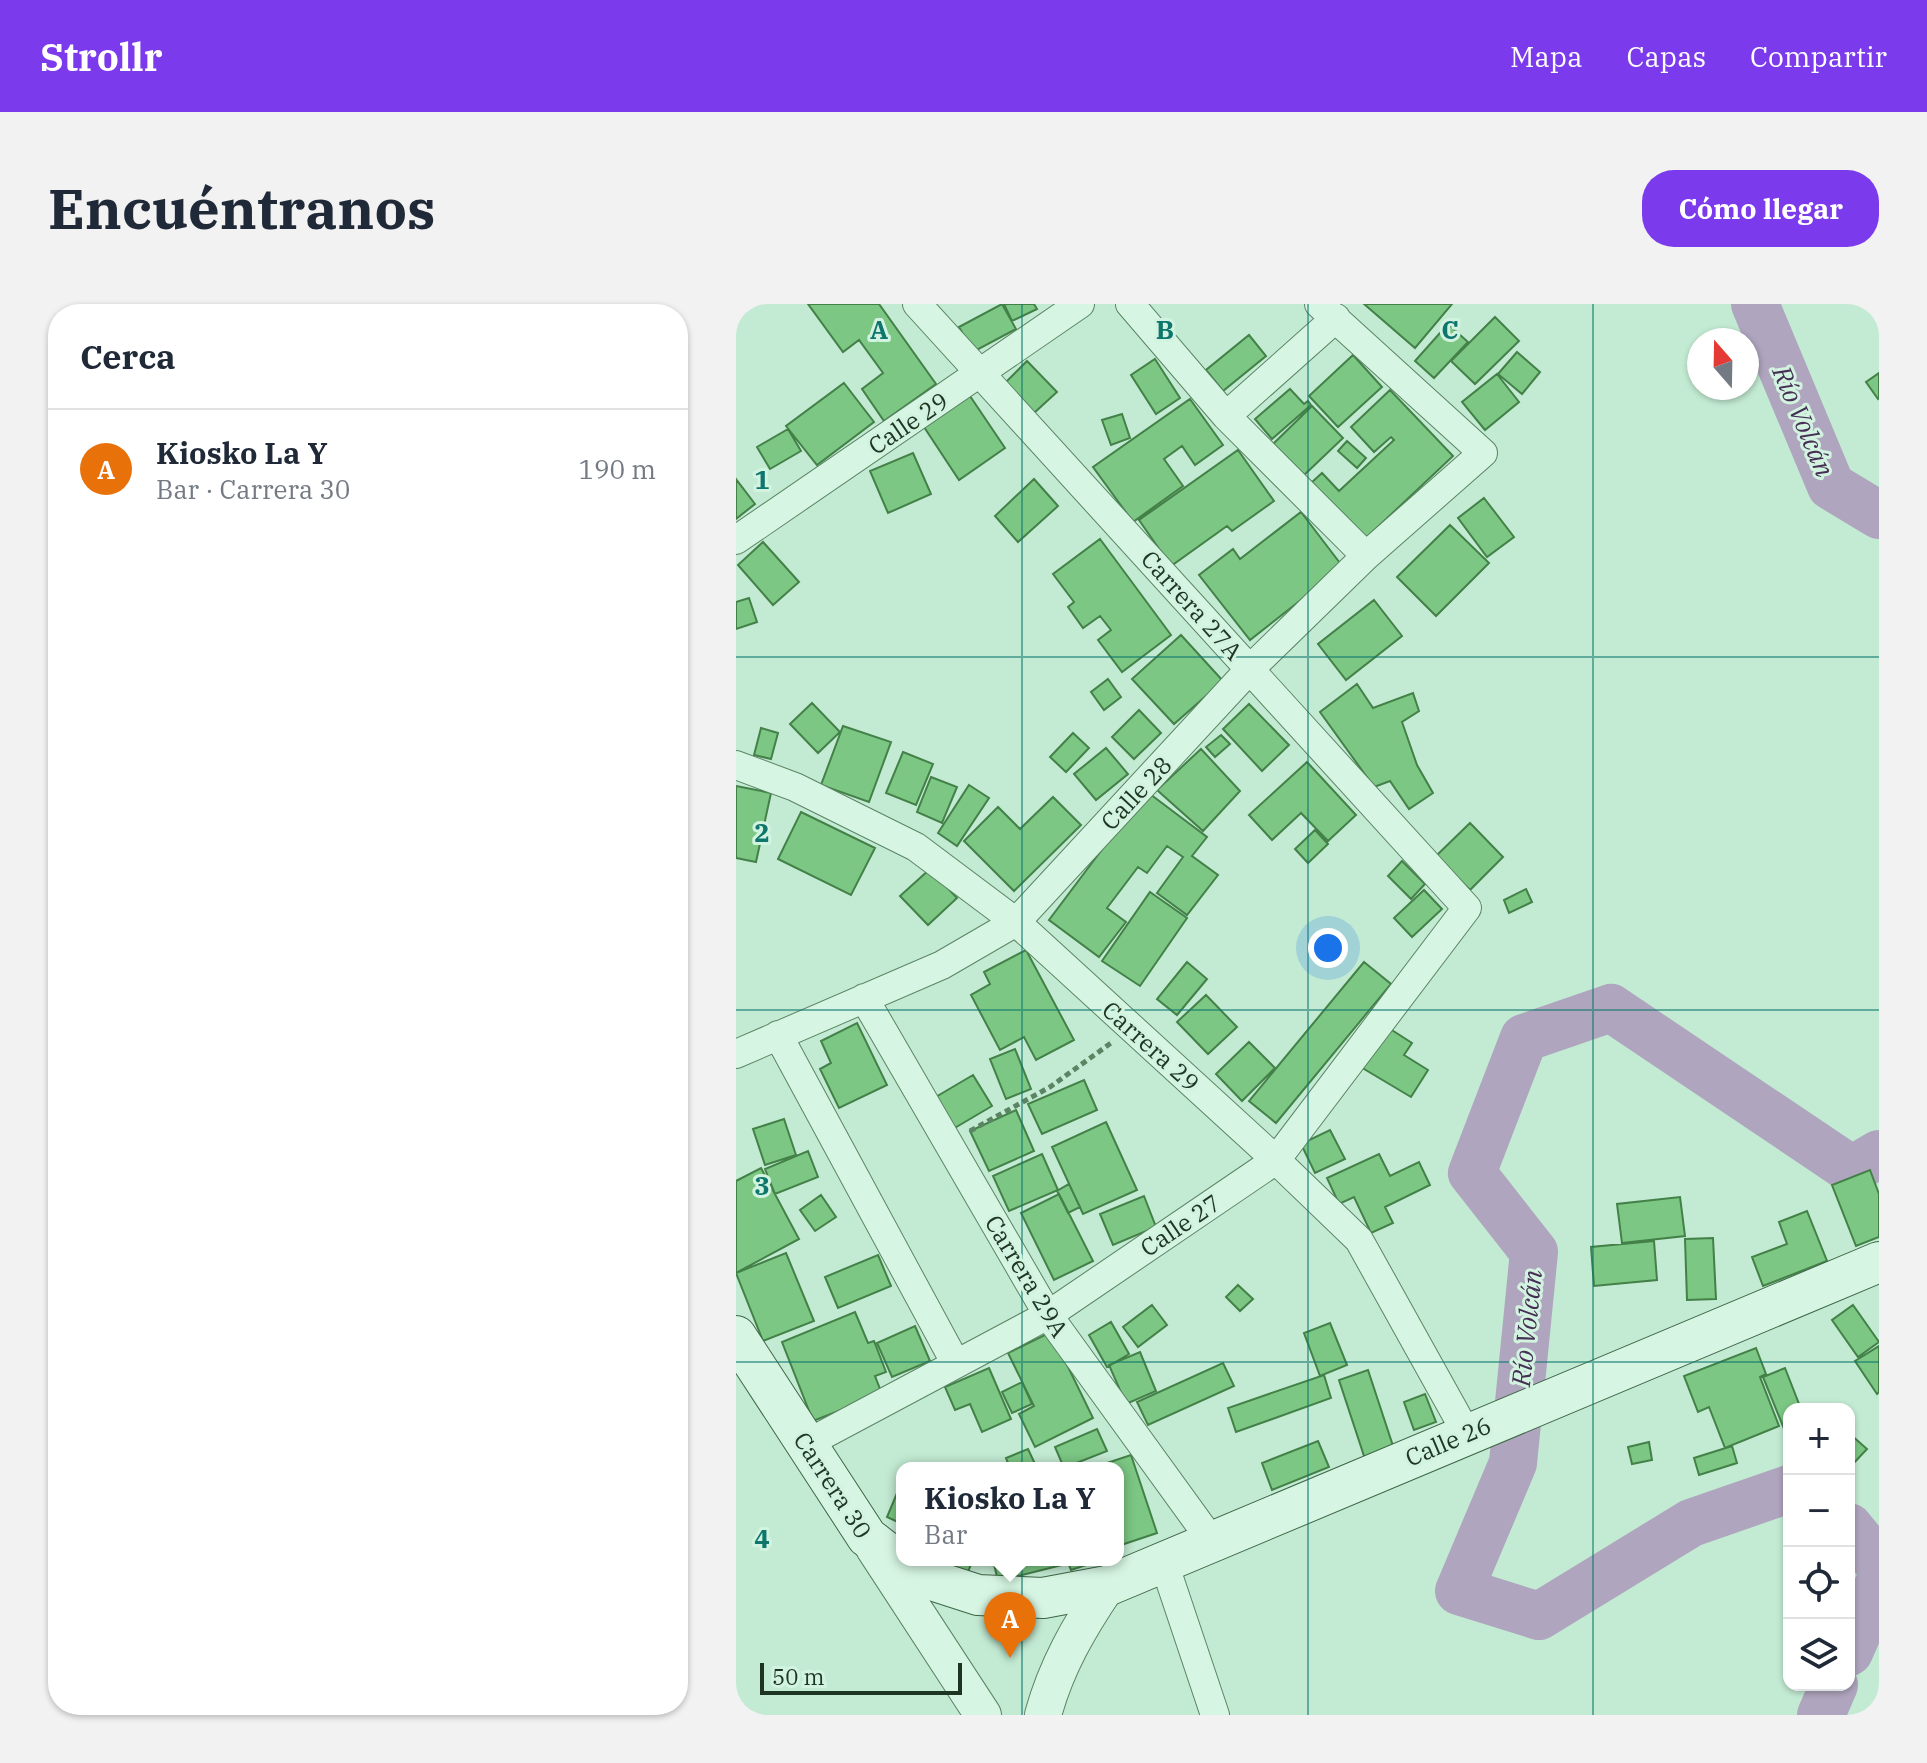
<!DOCTYPE html>
<html lang="es">
<head>
<meta charset="utf-8">
<style>
	:root { --surface:#fff; --page:#f2f2f3; --text:#1f2937; --muted:#747a83; --line:#e0e1e3; --accent:#7c3aed }
	body { margin:0; font-family:"IBM Plex Serif",serif; background:var(--page); color:var(--text) }
	.controls { position:absolute; right:24px; bottom:24px; display:grid; overflow:hidden; border-radius:16px; box-shadow:0 2px 6px #0004 }
	.controls button { width:72px; height:72px; display:grid; place-items:center; padding:0; border:0; border-bottom:2px solid var(--line); background:var(--surface); color:var(--text); font:40px sans-serif }
	.compass { position:absolute; left:951px; top:24px; width:72px; height:72px; border-radius:50%; background:var(--surface); box-shadow:0 2px 6px #0004; rotate:340deg }
	.scale { position:absolute; left:24px; bottom:20px; width:202px; box-sizing:border-box; padding-left:8px; border:4px solid #1e3522; border-top:0; font-size:22px; line-height:28px; white-space:nowrap; color:#1e3522; -webkit-text-stroke:6px #d2f3df; paint-order:stroke }
	.you { position:absolute; left:592px; top:644px; width:28px; height:28px; margin:-20px; border:6px solid #fff; border-radius:50%; background:#1a73e8; box-shadow:0 0 0 12px #1a73e833 }
	.badge { display:grid; place-items:center; width:52px; height:52px; border-radius:50%; background:var(--accent); color:#fff; font-size:26px; font-weight:700 }
	.pin { position:absolute; translate:-50% -66px; filter:drop-shadow(0 2px 4px #0008) }
	.pin::after { content:''; position:absolute; top:42px; width:28px; height:24px; background:inherit; clip-path:polygon(0 0,100% 0,50% 100%) }
	.popup { position:absolute; left:160px; top:1158px; width:228px; height:104px; box-sizing:border-box; display:grid; place-content:center; border-radius:16px; background:var(--surface); filter:drop-shadow(0 2px 6px #0005); font-size:26px; white-space:nowrap; color:var(--muted) }
	.popup b { font-size:30px; color:var(--text) }
	.popup::after { content:''; position:absolute; left:50%; top:100%; margin-left:-16px; border:16px solid transparent; border-top-color:var(--surface) }
	.list { margin:0; padding:0; list-style:none }
	h2 { display:flex; justify-content:space-between; align-items:center; height:104px; margin:0; padding:0 32px; font-size:34px }
	h2 small { font-size:26px; font-weight:400; color:var(--muted) }
	.list li { display:grid; grid-template-columns:52px 1fr auto; gap:24px; align-items:center; box-sizing:border-box; height:120px; padding:0 32px; border-top:2px solid var(--line) }
	.list b { display:block; font-size:30px; white-space:nowrap }
	.list p { margin:0; font-size:26px; white-space:nowrap; color:var(--muted) }
	.list em { font-size:26px; font-style:normal; color:var(--muted) }
	.icon { flex:none; width:44px; height:44px; fill:none; stroke:currentColor; stroke-width:2; stroke-linecap:round; stroke-linejoin:round }
	.map { position:relative; flex:none; width:1143px; height:1411px; overflow:hidden; border-radius:32px }
	header { display:flex; align-items:center; gap:48px; box-sizing:border-box; height:112px; padding:0 40px; background:var(--accent); color:#fff }
	header strong { font-size:38px }
	nav { display:flex; gap:44px; margin-inline-start:auto; font-size:28px }
	.intro { display:flex; align-items:center; justify-content:space-between; box-sizing:border-box; height:192px; padding:0 48px }
	h1 { margin:0; font-size:56px }
	.button { padding:20px 36px; border-radius:32px; background:var(--accent); color:#fff; font-size:28px; font-weight:700 }
	main { display:flex; gap:48px; padding:0 48px }
	aside { flex:1; background:var(--surface); border-radius:32px; box-shadow:0 2px 6px #0004 }
	.map>svg:first-child { display:block }
</style>
</head>
<body>
<header>
<strong>Strollr</strong>
<nav><a>Mapa</a><a>Capas</a><a>Compartir</a></nav>
</header>
<div class="intro"><h1>Encuéntranos</h1><a class="button">Cómo llegar</a></div>
<main>
<aside>
<h2>Cerca<small></small></h2>
<ul class="list">
<li><span class="badge" style="background:#e8710a">A</span><div><b>Kiosko La Y</b><p>Bar · Carrera 30</p></div><em>190 m</em></li>
</ul>
</aside>
<div class="map">
<svg width="1143" height="1411" viewBox="0 0 1143 1411">
	<rect width="100%" height="100%" fill="#c3ebd3"/>
	<g fill="none" stroke-linecap="round" stroke-linejoin="round">
		<path stroke="#afa5be" stroke-width="48" d="M1019 0 1095 182 1143 211
			M1053 1185 955 1219 803 1312 723 1287 777 1159 798 948 736 869 788 734 875 704 1116 866 1143 850
			M1113 1223 1143 1260
			M1113 1348 1143 1280
			M1085 1411 1098 1381"/>
	</g>
	<path fill="#7cc784" stroke="#438148" stroke-width="2" d="M72 0H143L200 80 148 117 126 85 147 69 123 36 107 48Z
		M266 0 280 25 237 48 223 23Z
		M268 0H298L301 5 276 17Z
		M628 0H716L679 44Z
		M759 13 783 37 739 80 715 57Z
		M712 20 732 38 698 74 679 57Z
		M513 31 530 52 487 87 470 66Z
		M781 48 804 68 786 90 762 70Z
		M617 51 646 83 602 123 573 92Z
		M419 55 444 94 420 110 395 71Z
		M291 57 321 88 298 109 270 78Z
		M1143 69V94L1142 95 1130 78Z
		M761 70 783 98 749 126 726 98Z
		M108 79 138 118 81 161 50 122Z
		M554 85 568 100 572 97 575 101 536 135 519 115Z
		M654 86 717 152 629 235 575 179 586 169 603 187 658 136 655 133 638 148 615 123Z
		M234 92 269 144 223 176 188 123Z
		M454 95 487 141 459 161 446 142 428 155 447 182 397 218 357 163Z
		M576 102 607 134 565 174 535 142Z
		M386 110 394 134 375 141 366 116Z
		M52 125 65 147 34 165 21 143Z
		M611 137 630 154 621 164 602 147Z
		M502 146 538 197 496 227 491 222 435 262 403 216Z
		M177 149 195 190 152 209 134 167Z
		M0 175 19 200 0 215Z
		M298 175 322 202 282 238 259 212Z
		M748 194 778 233 751 253 722 214Z
		M565 208 607 263 514 336 463 271 497 245 504 255Z
		M714 221 753 259 700 312 661 273Z
		M364 235 435 331 386 368 362 336 375 326 364 312 347 324 332 303 338 298 317 270Z
		M27 238 63 278 37 301 2 261Z
		M13 294 21 318 0 325V298Z
		M638 296 666 332 610 376 582 340Z
		M445 331 487 377 438 420 396 375Z
		M372 375 385 393 368 406 355 388Z
		M621 380 637 404 677 389 683 407 666 418 681 461 697 489 673 505 654 477 638 483 584 408Z
		M76 399 104 428 82 449 54 420Z
		M513 400 553 441 526 467 487 425Z
		M403 406 425 429 398 455 376 433Z
		M107 422 155 438 133 498 85 481Z
		M25 424 42 429 35 455 18 451Z
		M337 429 353 444 330 468 314 453Z
		M485 431 494 440 479 453 470 443Z
		M370 444 392 470 360 496 338 470Z
		M465 445 504 487 467 527 421 486Z
		M167 448 197 460 180 501 150 489Z
		M571 458 620 511 592 537 565 509 536 536 513 511Z
		M195 473 221 483 206 519 181 508Z
		M233 481 253 494 221 542 202 529Z
		M0 482 35 489 20 558 0 554Z
		M410 487 471 533 456 552 482 571 451 611 421 589 447 553 431 542 411 569 402 563 371 604 390 618 363 653 313 616Z
		M317 493 345 521 278 587 228 537 262 503 284 525Z
		M65 508 139 544 115 591 42 555Z
		M734 519 767 553 734 586 700 552Z
		M579 526 592 540 572 559 559 545Z
		M666 557 689 580 675 595 652 572Z
		M194 565 221 594 192 621 164 592Z
		M790 585 796 598 773 609 768 596Z
		M688 586 706 605 676 633 658 614Z
		M414 588 451 614 404 682 366 657Z
		M290 646 338 736 300 756 288 733 264 746 235 691 254 680 248 668Z
		M451 658 471 675 441 711 421 695Z
		M628 658 655 680 540 819 513 797Z
		M470 691 501 723 472 750 441 718Z
		M121 719 151 781 103 804 84 765 95 759 85 737Z
		M648 721 676 739 668 751 692 766 675 793 623 762Z
		M513 738 539 764 506 797 480 770Z
		M279 745 295 785 270 795 254 755Z
		M237 771 256 802 217 825 198 794Z
		M348 776 361 806 306 830 292 800Z
		M280 806 298 847 253 867 234 827Z
		M48 815 60 851 29 861 17 825Z
		M370 818 401 886 347 910 316 843Z
		M594 826 609 855 579 869 565 840Z
		M72 847 82 873 39 890 29 865Z
		M306 850 322 886 273 907 257 872Z
		M643 850 654 872 683 858 694 881 649 903 657 919 635 929 618 893 603 900 591 874Z
		M25 864 63 935 0 969V877Z
		M1134 866 1143 890V933L1120 942 1096 881Z
		M333 880 344 903 332 909 321 887Z
		M323 890 357 957 318 976 285 909Z
		M85 891 100 913 79 927 64 906Z
		M408 892 420 923 377 941 364 910Z
		M944 893 949 932 886 939 881 900Z
		M1071 907 1091 957 1027 982 1016 953 1051 940 1043 918Z
		M977 934 980 995 951 996 949 935Z
		M918 937 921 976 858 982 855 943Z
		M50 949 78 1017 27 1037 0 969Z
		M142 951 155 982 102 1004 89 973Z
		M502 981 517 995 504 1007 490 993Z
		M416 1001 431 1021 402 1043 387 1023Z
		M1117 1001 1143 1038 1122 1053 1096 1016Z
		M119 1008 132 1039 138 1037 150 1068 139 1072 146 1090 77 1117 46 1038Z
		M375 1018 393 1050 371 1063 353 1031Z
		M594 1019 611 1061 584 1072 568 1029Z
		M179 1022 194 1057 156 1073 141 1039Z
		M315 1028 357 1114 299 1143 283 1110 298 1102 272 1049Z
		M1143 1042V1088L1141 1090 1119 1057Z
		M1020 1044 1030 1070 1024 1073 1043 1122 989 1144 973 1103 962 1108 948 1072Z
		M404 1048 420 1087 390 1100 373 1061Z
		M487 1059 498 1082 412 1121 401 1098Z
		M253 1064 275 1115 246 1128 234 1100 219 1106 209 1083Z
		M1049 1064 1065 1105H1053V1137L1027 1073Z
		M632 1066 658 1145 629 1155 603 1076Z
		M588 1071 595 1094 500 1128 492 1104Z
		M286 1078 296 1100 276 1109 266 1088Z
		M689 1090 700 1118 678 1126 668 1098Z
		M361 1125 371 1147 328 1164 319 1143Z
		M1114 1130 1131 1145 1117 1160 1113 1157Z
		M582 1137 593 1163 536 1186 526 1159Z
		M913 1138 916 1156 896 1160 892 1143Z
		M996 1142 1001 1159 963 1171 958 1154Z
		M292 1145 300 1162 274 1164 270 1154Z
		M395 1151 421 1229 382 1242V1164H356Z
		M164 1182 166 1183V1220L151 1213Z
		M200 1256H237L231 1270Z
		M257 1256H325L326 1261 262 1277Z
		M331 1256H361L362 1257 335 1266Z"/>
	<g fill="none" stroke-linecap="round" stroke-linejoin="round">
		<defs>
			<path id="minor" d="M394 0 490 112 630 252
				M490 112 600 14
				M0 236 344 0
				M0 461 59 483 180 543 280 618 540 856 623 936 731 1130
				M128 694 312 1011 475 1236
				M42 731 220 1060
				M0 750 206 661 280 618 514 365 630 252 747 149 583 0
				M70 1140 312 1011 540 856 731 604 181 0
				M427 1256 479 1411"/>
			<path id="tertiary" d="M138 1244 247 1411
				M307 1411C320 1363 343 1323 371 1282"/>
			<path id="secondary" d="M0 1032 131 1233 180 1271 242 1291 307 1294 371 1282 1143 958"/>
		</defs>
		<use href="#minor" stroke="#5b8464" stroke-width="30"/>
		<use href="#tertiary" stroke="#5b8464" stroke-width="38"/>
		<use href="#secondary" stroke="#3e6646" stroke-width="42"/>
		<path stroke="#5b8464" stroke-width="5" stroke-dasharray="6 4" stroke-linecap="butt" d="M234 827 314 783 375 739"/>
		<use href="#minor" stroke="#d6f6e3" stroke-width="28"/>
		<use href="#tertiary" stroke="#d6f6e3" stroke-width="36"/>
		<use href="#secondary" stroke="#d6f6e3" stroke-width="40"/>
	</g>
	<path fill="none" stroke="#0f766e" stroke-width="2" stroke-opacity="0.55" d="M286 0V1411M572 0V1411M857 0V1411M0 353H1143M0 706H1143M0 1058H1143"/>
	<g text-anchor="middle" dominant-baseline="central" stroke-width="6" stroke-linejoin="round" paint-order="stroke">
		<g font-size="24" fill="#1e3522" stroke="#d2f3df">
			<text transform="translate(172 119) rotate(-34)">Calle 29</text>
			<text transform="translate(456 301) rotate(48)">Carrera 27A</text>
			<text transform="translate(400 489) rotate(-47)">Calle 28</text>
			<text transform="translate(415 742) rotate(42)">Carrera 29</text>
			<text transform="translate(444 921) rotate(-34)">Calle 27</text>
			<text transform="translate(291 972) rotate(59)">Carrera 29A</text>
			<text transform="translate(712 1137) rotate(-23)">Calle 26</text>
			<text transform="translate(97 1181) rotate(57)">Carrera 30</text>
		</g>
		<g font-size="26" font-style="italic" fill="#462f54" stroke="#d2f3df">
			<text transform="translate(1068 117) rotate(67)">Río Volcán</text>
			<text transform="translate(790 1024) rotate(-84)">Río Volcán</text>
		</g>
	</g>
	<g font-size="26" text-anchor="middle" font-weight="bold" fill="#0f766e" stroke="#d2f3df" stroke-width="6" stroke-linejoin="round" paint-order="stroke">
		<text x="143" y="35">A</text>
		<text x="429" y="35">B</text>
		<text x="714" y="35">C</text>
		<text x="26" y="185">1</text>
		<text x="26" y="538">2</text>
		<text x="26" y="891">3</text>
		<text x="26" y="1244">4</text>
	</g>
</svg>
<div class="controls">
<button>+</button>
<button>−</button>
<button><svg class="icon" aria-label="locate" viewBox="0 0 24 24"><circle cx="12" cy="12" r="6"/><path d="M12 2v4M12 18v4M2 12h4M18 12h4"/></svg></button>
<button><svg class="icon" aria-label="layers" viewBox="0 0 24 24"><path d="M12 4l9 5-9 5-9-5zM3 14l9 5 9-5"/></svg></button>
</div>
<svg class="compass" viewBox="-18 -18 36 36"><path d="M0-13l5 13h-10z" fill="#e53935"/><path d="M0 13l5-13h-10z" fill="#747a83"/></svg>
<div class="scale">50 m</div>
<div class="you"></div>
<div class="pin badge" style="left:274px;top:1354px;background:#e8710a">A</div>
<div class="popup"><b>Kiosko La Y</b>Bar</div>
</div>
</main>
</body>
</html>
